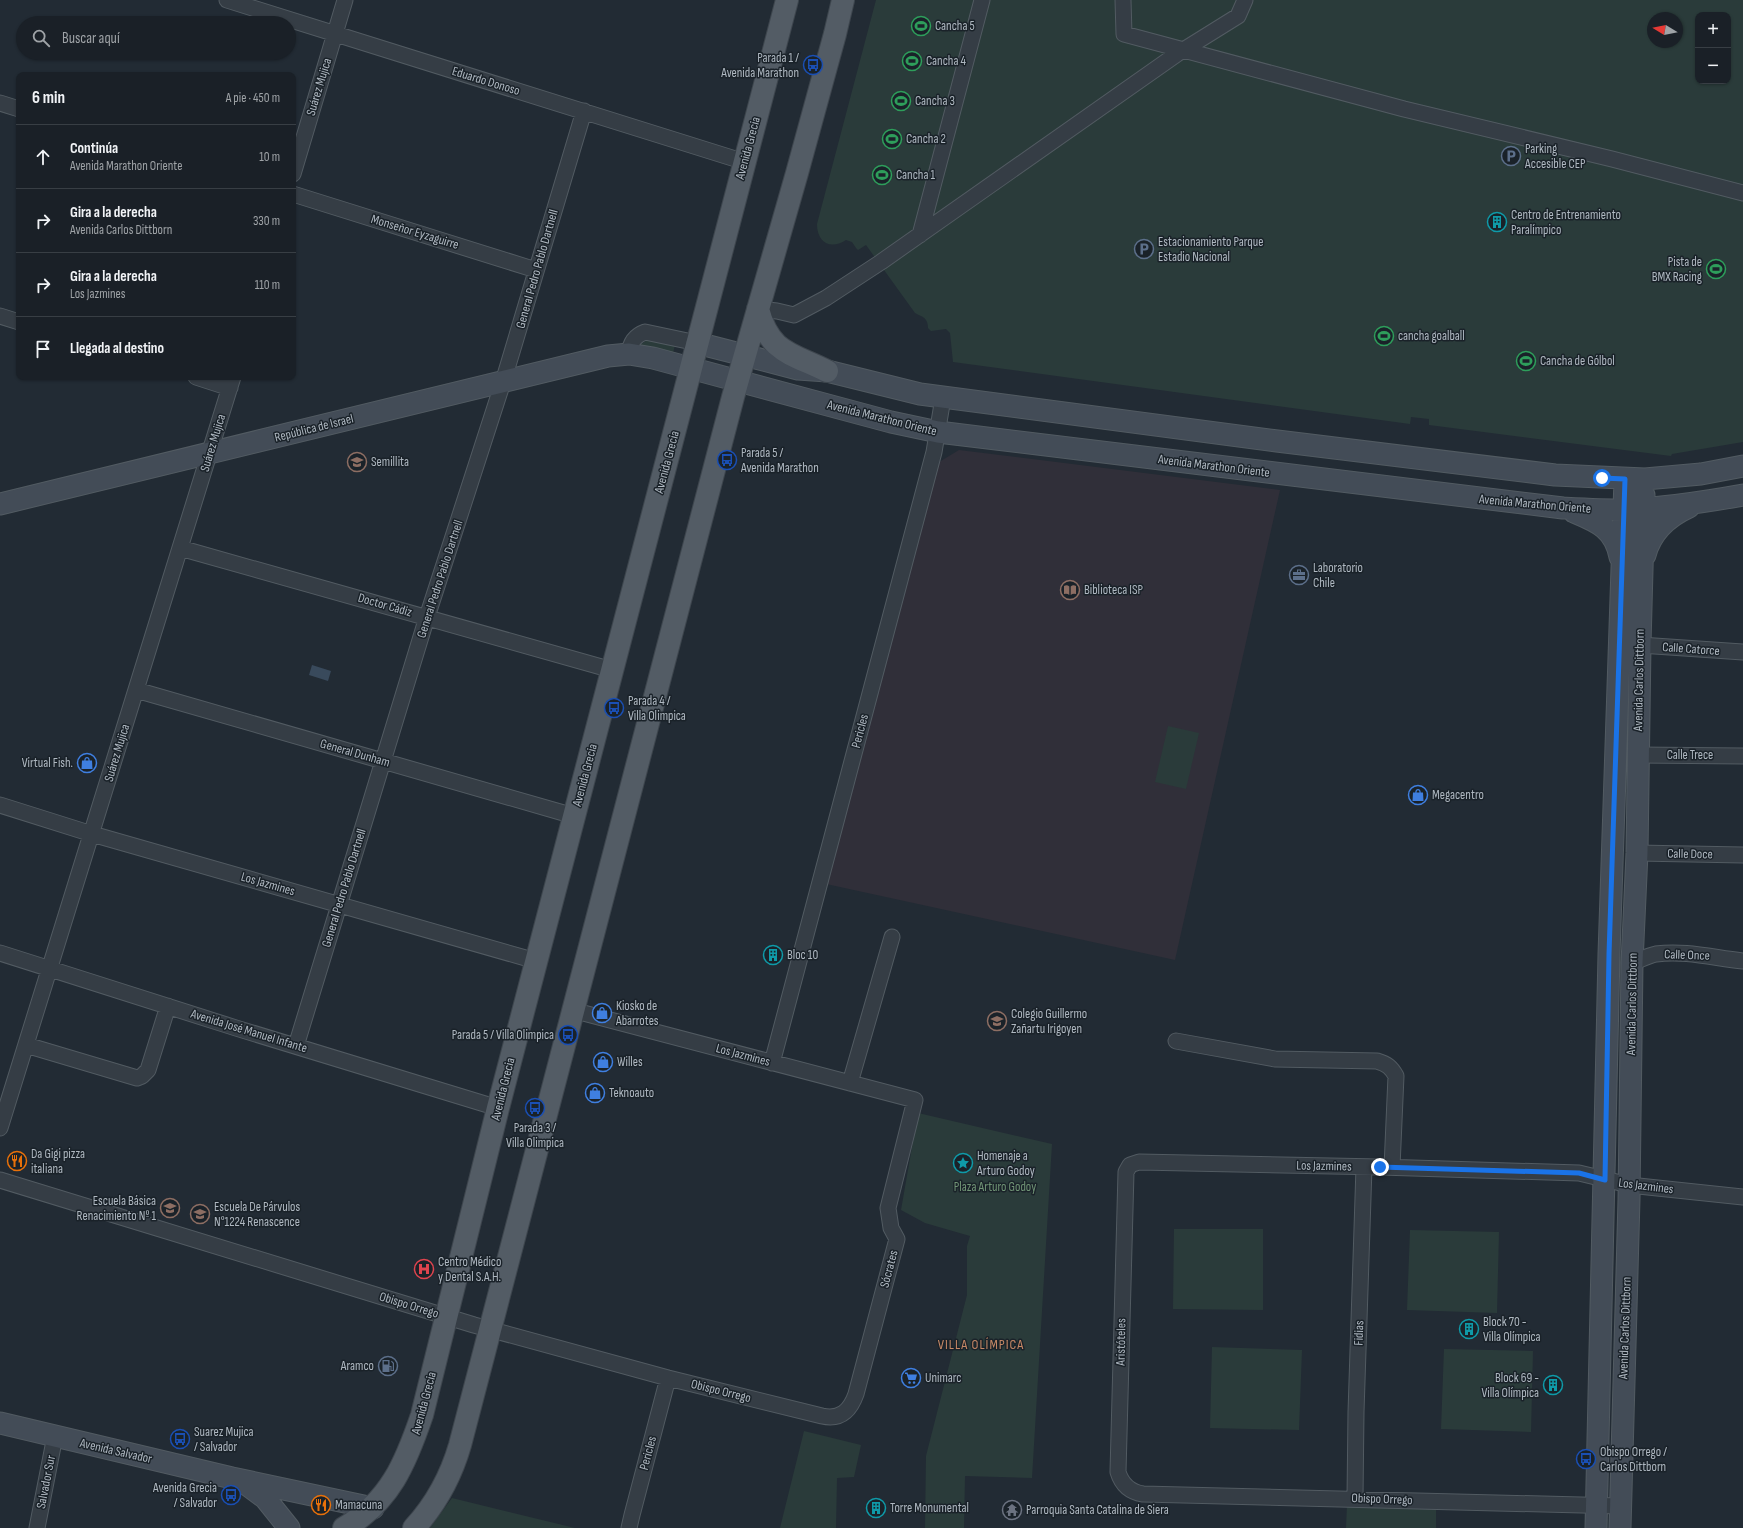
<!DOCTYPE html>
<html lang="es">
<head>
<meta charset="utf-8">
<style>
	:root { --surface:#1a2027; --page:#272d33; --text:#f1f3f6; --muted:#9fa3a7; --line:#383e44 }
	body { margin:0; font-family:"Sofia Sans Condensed",sans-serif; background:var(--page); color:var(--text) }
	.controls { position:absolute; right:12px; top:12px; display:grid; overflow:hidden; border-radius:8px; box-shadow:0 1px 3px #0004 }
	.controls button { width:36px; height:36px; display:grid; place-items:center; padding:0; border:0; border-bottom:1px solid var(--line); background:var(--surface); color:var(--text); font:20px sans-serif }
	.compass { position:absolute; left:1647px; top:12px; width:36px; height:36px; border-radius:50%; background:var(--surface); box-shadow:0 1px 3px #0004; rotate:280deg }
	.stop { position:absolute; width:12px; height:12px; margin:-9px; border:3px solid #1a73e8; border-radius:50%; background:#fff }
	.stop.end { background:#1a73e8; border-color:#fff; box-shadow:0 1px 4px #0008 }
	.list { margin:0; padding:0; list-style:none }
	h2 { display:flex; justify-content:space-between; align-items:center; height:52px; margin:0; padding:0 16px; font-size:17px }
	h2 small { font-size:13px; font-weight:400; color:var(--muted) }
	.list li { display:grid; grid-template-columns:26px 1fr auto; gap:12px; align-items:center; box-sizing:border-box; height:64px; padding:0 16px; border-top:1px solid var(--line) }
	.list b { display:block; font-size:15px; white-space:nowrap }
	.list p { margin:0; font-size:13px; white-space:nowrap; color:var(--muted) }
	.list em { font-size:13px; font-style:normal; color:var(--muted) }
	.icon { flex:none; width:22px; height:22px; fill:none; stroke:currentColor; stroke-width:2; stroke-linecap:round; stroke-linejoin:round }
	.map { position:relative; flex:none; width:1743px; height:1528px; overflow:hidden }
	.search { position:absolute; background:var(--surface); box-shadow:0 1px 3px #0004; left:16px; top:16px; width:280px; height:44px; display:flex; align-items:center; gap:10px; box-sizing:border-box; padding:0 14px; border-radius:22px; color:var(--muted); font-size:15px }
	.panel { position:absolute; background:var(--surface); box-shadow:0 1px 3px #0004; left:16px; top:72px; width:280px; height:308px; border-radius:8px }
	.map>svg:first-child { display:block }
</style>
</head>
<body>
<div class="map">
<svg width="1743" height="1528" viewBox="0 0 1743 1528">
	<rect width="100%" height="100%" fill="#222b34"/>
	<path fill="#302f39" d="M959 450 1280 490 1175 960 817 882 926 470Z"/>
	<path fill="#2a3b3a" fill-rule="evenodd" d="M876 0H1743V442L1672 454 1671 456 1429 425V419L1411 417 1410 424 953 362 950 333 946 329 931 331 928 328C928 318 923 317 915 313L866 245 858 250 856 248 852 242 846 240C831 250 817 243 817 224ZM1698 15H1728V81H1698ZM1653 18H1677V42H1653Z
		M648 339 675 345 673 353 640 345Z
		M1168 726 1199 733 1186 789 1155 782Z
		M918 1113 1052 1144 1032 1478 965 1476 964 1528H925L926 1456 967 1295V1246L970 1236 925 1223 901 1210Z
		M1174 1229H1263V1310L1173 1309Z
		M1410 1230 1499 1232 1497 1313 1407 1310Z
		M1212 1347 1302 1350 1299 1430 1210 1428Z
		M1444 1349 1533 1351 1531 1432 1441 1429Z
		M804 1431 861 1445 854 1477 837 1478 836 1528H780Z
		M452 1498 575 1528H430Z
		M1347 1505 1436 1507V1528H1346Z"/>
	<path fill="#394a5c" d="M312 665 331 671 328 681 309 675Z"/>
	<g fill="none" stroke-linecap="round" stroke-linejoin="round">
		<defs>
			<path id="street" d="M227 0 745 162
				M1123 0 1124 34 1404 109 1612 159 1743 193
				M0 103 19 109
				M293 174 345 0
				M293 194 536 270
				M920 235 982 0
				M758 309 777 311 794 315 826 298 881 262 1177 54 1238 16 1245 0
				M0 316 19 322
				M629 354C630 343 634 336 645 332L697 343
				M196 377 230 388
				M180 548 612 670
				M1640 645 1743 652
				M136 690 574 816
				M1638 755 1743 756
				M0 805 92 834 536 961
				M1637 853 1743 855
				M0 953 236 1028 498 1108
				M1632 963C1640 960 1647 956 1656 954 1685 950 1714 958 1743 961
				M1176 1041 1275 1059 1377 1061C1387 1064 1391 1067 1396 1076L1392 1167
				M26 1045 137 1078 142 1076 148 1070 168 1006
				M296 1046 427 617 503 382 584 111
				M772 1063 934 452 943 398
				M850 1083 892 937
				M0 1128 233 377
				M0 1180 474 1325 668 1378 822 1416C840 1420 850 1411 856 1394L897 1239 891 1228 888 1208 915 1100 572 1010
				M1355 1498 1356 1412 1364 1167
				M1620 1506 1143 1494C1130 1492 1122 1485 1118 1472L1126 1172 1130 1165 1139 1162 1380 1167 1579 1173 1629 1185 1743 1197
				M37 1528 55 1436
				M629 1528 632 1515 668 1378"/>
			<path id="secondary" d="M697 343 798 369 827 371 920 394 1277 441 1555 475 1645 479 1701 474 1743 466
				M0 504 608 356 629 354 653 358 891 422 938 432 1563 508C1584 509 1604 510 1624 510 1664 508 1704 502 1743 495
				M1574 512C1598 522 1615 529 1620 557
				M1645 555C1651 532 1667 517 1689 507
				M0 1423 232 1478 373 1508
				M246 1484 265 1498 289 1528
				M1596 1528 1609 954 1625 479
				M1620 1528 1629 1199 1632 963 1637 853 1640 645 1644 495"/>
			<path id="primary" d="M758 309C769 353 791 353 827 371
				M344 1528C390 1502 406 1462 422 1415L498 1108 787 0
				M414 1528C436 1504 451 1476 460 1445L733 397 797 173 835 34 843 0"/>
		</defs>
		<use href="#street" stroke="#525b62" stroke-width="17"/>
		<use href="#secondary" stroke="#525b62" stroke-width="23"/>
		<use href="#primary" stroke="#3e464e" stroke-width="24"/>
		<use href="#street" stroke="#353d45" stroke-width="15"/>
		<use href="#secondary" stroke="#434c57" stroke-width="21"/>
		<use href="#primary" stroke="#535c65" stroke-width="22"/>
	</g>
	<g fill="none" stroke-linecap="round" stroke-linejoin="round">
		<path stroke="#1a73e8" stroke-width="5" d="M1380 1167 1579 1173 1605 1180 1609 954 1625 479 1602 478"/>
	</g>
	<defs>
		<symbol id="stadium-ring" viewBox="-11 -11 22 22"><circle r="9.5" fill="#1a2229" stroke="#2e9e5b" stroke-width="1.5"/><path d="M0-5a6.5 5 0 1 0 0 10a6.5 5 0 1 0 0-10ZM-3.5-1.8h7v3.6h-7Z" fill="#2e9e5b"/></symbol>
		<symbol id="bus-ring" viewBox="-11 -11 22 22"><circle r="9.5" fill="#1a2229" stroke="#1a4fb4" stroke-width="1.5"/><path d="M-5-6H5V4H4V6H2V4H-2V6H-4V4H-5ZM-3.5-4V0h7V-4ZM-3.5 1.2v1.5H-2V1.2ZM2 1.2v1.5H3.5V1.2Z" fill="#1a4fb4"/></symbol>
		<symbol id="parking-ring" viewBox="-11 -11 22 22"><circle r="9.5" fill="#1a2229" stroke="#5c6f8a" stroke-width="1.5"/><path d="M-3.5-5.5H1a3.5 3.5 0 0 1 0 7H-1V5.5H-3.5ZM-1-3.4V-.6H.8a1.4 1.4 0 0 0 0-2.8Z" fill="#5c6f8a"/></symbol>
		<symbol id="building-ring" viewBox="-11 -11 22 22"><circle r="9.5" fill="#1a2229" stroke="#0f9aa8" stroke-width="1.5"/><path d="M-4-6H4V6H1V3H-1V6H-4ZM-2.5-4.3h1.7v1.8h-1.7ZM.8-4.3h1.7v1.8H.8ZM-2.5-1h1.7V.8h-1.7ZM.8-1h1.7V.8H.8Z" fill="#0f9aa8"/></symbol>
		<symbol id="school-ring" viewBox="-11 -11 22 22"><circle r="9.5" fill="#1a2229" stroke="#8d6e63" stroke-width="1.5"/><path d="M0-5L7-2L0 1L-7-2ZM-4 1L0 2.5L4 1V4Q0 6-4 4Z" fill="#8d6e63"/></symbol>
		<symbol id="office-ring" viewBox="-11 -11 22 22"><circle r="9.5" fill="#1a2229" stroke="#5c6f8a" stroke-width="1.5"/><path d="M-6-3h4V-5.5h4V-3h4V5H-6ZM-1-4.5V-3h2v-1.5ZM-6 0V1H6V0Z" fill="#5c6f8a"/></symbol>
		<symbol id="library-ring" viewBox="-11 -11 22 22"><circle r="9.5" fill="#1a2229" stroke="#8d6e63" stroke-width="1.5"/><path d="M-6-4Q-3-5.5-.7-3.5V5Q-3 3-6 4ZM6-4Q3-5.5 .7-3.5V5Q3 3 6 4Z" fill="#8d6e63"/></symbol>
		<symbol id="shop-ring" viewBox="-11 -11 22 22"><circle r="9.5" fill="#1a2229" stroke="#3f7fe0" stroke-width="1.5"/><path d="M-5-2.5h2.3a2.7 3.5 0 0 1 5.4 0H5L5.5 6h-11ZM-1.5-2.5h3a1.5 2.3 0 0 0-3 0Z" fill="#3f7fe0"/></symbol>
		<symbol id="restaurant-ring" viewBox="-11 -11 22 22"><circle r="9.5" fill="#1a2229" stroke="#e8710a" stroke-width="1.5"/><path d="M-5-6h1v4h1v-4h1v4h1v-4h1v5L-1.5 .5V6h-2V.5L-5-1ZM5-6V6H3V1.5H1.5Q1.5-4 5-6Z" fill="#e8710a"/></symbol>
		<symbol id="sight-ring" viewBox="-11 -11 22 22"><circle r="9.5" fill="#1a2229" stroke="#0f9aa8" stroke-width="1.5"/><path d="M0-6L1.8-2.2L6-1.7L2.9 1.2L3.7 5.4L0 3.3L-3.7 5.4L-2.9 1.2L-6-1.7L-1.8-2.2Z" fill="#0f9aa8"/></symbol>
		<symbol id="hospital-ring" viewBox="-11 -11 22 22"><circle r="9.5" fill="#1a2229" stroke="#e0444e" stroke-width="1.5"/><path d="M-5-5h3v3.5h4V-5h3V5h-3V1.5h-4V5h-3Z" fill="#e0444e"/></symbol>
		<symbol id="fuel-ring" viewBox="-11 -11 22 22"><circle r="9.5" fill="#1a2229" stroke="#5c6f8a" stroke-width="1.5"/><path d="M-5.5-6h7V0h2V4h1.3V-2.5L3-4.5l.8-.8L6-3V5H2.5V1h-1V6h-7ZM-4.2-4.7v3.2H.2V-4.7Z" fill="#5c6f8a"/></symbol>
		<symbol id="supermarket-ring" viewBox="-11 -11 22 22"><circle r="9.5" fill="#1a2229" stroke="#3f7fe0" stroke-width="1.5"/><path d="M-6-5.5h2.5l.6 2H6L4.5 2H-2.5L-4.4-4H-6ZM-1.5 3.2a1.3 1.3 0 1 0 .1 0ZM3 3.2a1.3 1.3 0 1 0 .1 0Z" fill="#3f7fe0"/></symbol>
		<symbol id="temple-ring" viewBox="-11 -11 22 22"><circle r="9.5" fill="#1a2229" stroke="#6b7280" stroke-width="1.5"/><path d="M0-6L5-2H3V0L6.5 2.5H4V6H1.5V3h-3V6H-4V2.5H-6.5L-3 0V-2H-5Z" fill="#6b7280"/></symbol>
	</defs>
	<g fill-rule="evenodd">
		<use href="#stadium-ring" x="910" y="15" width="22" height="22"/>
		<use href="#stadium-ring" x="901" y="50" width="22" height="22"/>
		<use href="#bus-ring" x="802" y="54" width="22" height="22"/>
		<use href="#stadium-ring" x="890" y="90" width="22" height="22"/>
		<use href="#stadium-ring" x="881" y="128" width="22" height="22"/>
		<use href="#parking-ring" x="1500" y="145" width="22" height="22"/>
		<use href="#stadium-ring" x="871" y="164" width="22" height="22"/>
		<use href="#building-ring" x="1486" y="211" width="22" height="22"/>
		<use href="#parking-ring" x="1133" y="238" width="22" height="22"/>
		<use href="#stadium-ring" x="1705" y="258" width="22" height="22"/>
		<use href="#stadium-ring" x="1373" y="325" width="22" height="22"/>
		<use href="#stadium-ring" x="1515" y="350" width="22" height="22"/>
		<use href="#bus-ring" x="716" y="449" width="22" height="22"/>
		<use href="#school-ring" x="346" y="451" width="22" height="22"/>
		<use href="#office-ring" x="1288" y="564" width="22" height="22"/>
		<use href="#library-ring" x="1059" y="579" width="22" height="22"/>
		<use href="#bus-ring" x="603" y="697" width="22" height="22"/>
		<use href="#shop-ring" x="76" y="752" width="22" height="22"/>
		<use href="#shop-ring" x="1407" y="784" width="22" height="22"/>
		<use href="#building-ring" x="762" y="944" width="22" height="22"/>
		<use href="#shop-ring" x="591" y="1002" width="22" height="22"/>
		<use href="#school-ring" x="986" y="1010" width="22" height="22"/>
		<use href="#bus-ring" x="557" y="1024" width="22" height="22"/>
		<use href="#shop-ring" x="592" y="1051" width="22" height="22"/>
		<use href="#shop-ring" x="584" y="1082" width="22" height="22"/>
		<use href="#bus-ring" x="524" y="1097" width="22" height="22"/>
		<use href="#restaurant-ring" x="6" y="1150" width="22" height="22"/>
		<use href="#sight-ring" x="952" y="1152" width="22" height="22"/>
		<use href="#school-ring" x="159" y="1197" width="22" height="22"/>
		<use href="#school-ring" x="189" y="1203" width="22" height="22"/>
		<use href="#hospital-ring" x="413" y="1258" width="22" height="22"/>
		<use href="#building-ring" x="1458" y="1318" width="22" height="22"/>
		<use href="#fuel-ring" x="377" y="1355" width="22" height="22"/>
		<use href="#supermarket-ring" x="900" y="1367" width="22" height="22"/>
		<use href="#building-ring" x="1542" y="1374" width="22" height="22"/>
		<use href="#bus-ring" x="169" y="1428" width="22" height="22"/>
		<use href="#bus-ring" x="1575" y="1448" width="22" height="22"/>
		<use href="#bus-ring" x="220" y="1484" width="22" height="22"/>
		<use href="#restaurant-ring" x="310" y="1494" width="22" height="22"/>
		<use href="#building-ring" x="865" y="1497" width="22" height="22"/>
		<use href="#temple-ring" x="1001" y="1499" width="22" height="22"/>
	</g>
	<g text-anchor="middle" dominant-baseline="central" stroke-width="3" stroke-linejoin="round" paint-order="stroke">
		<g font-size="13" fill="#afb8c1" stroke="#1a2229" text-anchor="start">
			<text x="935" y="26">Cancha 5</text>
			<text x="799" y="58" text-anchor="end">Parada 1 /<tspan x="799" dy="15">Avenida Marathon</tspan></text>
			<text x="926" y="61">Cancha 4</text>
			<text x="915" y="101">Cancha 3</text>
			<text x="906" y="139">Cancha 2</text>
			<text x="1525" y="149">Parking<tspan x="1525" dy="15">Accesible CEP</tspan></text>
			<text x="896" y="175">Cancha 1</text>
			<text x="1511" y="215">Centro de Entrenamiento<tspan x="1511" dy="15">Paralímpico</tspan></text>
			<text x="1158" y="242">Estacionamiento Parque<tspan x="1158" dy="15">Estadio Nacional</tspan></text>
			<text x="1702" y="262" text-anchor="end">Pista de<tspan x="1702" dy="15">BMX Racing</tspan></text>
			<text x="1398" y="336">cancha goalball</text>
			<text x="1540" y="361">Cancha de Gólbol</text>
			<text x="741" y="453">Parada 5 /<tspan x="741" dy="15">Avenida Marathon</tspan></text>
			<text x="371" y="462">Semillita</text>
			<text x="1313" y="568">Laboratorio<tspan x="1313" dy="15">Chile</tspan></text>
			<text x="1084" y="590">Biblioteca ISP</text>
			<text x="628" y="701">Parada 4 /<tspan x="628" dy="15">Villa Olimpica</tspan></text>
			<text x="73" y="763" text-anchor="end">Virtual Fish.</text>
			<text x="1432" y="795">Megacentro</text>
			<text x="787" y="955">Bloc 10</text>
			<text x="616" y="1006">Kiosko de<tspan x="616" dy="15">Abarrotes</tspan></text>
			<text x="1011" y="1014">Colegio Guillermo<tspan x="1011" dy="15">Zañartu Irigoyen</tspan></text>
			<text x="554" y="1035" text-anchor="end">Parada 5 / Villa Olimpica</text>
			<text x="617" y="1062">Willes</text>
			<text x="609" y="1093">Teknoauto</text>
			<text x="535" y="1128" text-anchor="middle">Parada 3 /<tspan x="535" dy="15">Villa Olimpica</tspan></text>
			<text x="31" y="1154">Da Gigi pizza<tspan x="31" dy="15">italiana</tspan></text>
			<text x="977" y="1156">Homenaje a<tspan x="977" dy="15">Arturo Godoy</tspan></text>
			<text x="156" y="1201" text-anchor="end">Escuela Básica<tspan x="156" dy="15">Renacimiento Nº 1</tspan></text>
			<text x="214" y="1207">Escuela De Párvulos<tspan x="214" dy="15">N°1224 Renascence</tspan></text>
			<text x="438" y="1262">Centro Médico<tspan x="438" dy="15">y Dental S.A.H.</tspan></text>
			<text x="1483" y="1322">Block 70 -<tspan x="1483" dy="15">Villa Olímpica</tspan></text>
			<text x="374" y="1366" text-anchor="end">Aramco</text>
			<text x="925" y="1378">Unimarc</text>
			<text x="1539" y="1378" text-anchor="end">Block 69 -<tspan x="1539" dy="15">Villa Olímpica</tspan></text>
			<text x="194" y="1432">Suarez Mujica<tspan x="194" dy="15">/ Salvador</tspan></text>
			<text x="1600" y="1452">Obispo Orrego /<tspan x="1600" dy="15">Carlos Dittborn</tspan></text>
			<text x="217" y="1488" text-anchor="end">Avenida Grecia<tspan x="217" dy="15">/ Salvador</tspan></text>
			<text x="335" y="1505">Mamacuna</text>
			<text x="890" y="1508">Torre Monumental</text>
			<text x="1026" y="1510">Parroquia Santa Catalina de Siera</text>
		</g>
		<g font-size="13" fill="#afb8c1" stroke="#1a2229">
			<text transform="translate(486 81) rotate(17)">Eduardo Donoso</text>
			<text transform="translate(319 87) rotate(-73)">Suárez Mujica</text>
			<text transform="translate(748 148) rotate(-75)">Avenida Grecia</text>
			<text transform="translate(415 232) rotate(17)">Monseñor Eyzaguirre</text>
			<text transform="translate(537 269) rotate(-74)">General Pedro Pablo Dartnell</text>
			<text transform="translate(882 418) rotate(14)">Avenida Marathon Oriente</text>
			<text transform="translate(314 428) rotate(-14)">República de Israel</text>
			<text transform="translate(213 443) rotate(-73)">Suárez Mujica</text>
			<text transform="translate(667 462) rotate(-75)">Avenida Grecia</text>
			<text transform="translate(1214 466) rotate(7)">Avenida Marathon Oriente</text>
			<text transform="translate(1535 504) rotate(5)">Avenida Marathon Oriente</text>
			<text transform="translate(440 579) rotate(-72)">General Pedro Pablo Dartnell</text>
			<text transform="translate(385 605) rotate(16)">Doctor Cádiz</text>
			<text transform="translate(1691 649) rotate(4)">Calle Catorce</text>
			<text transform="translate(1639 680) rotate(-89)">Avenida Carlos Dittborn</text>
			<text transform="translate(860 731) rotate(-75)">Pericles</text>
			<text transform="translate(117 753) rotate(-73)">Suárez Mujica</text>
			<text transform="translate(355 753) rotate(16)">General Dunham</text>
			<text x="1690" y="755">Calle Trece</text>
			<text transform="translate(585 775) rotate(-75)">Avenida Grecia</text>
			<text transform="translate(1690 854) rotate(1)">Calle Doce</text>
			<text transform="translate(268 884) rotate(16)">Los Jazmines</text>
			<text transform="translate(344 888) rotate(-73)">General Pedro Pablo Dartnell</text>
			<text transform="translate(1687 955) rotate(2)">Calle Once</text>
			<text transform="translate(1632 1004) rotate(-89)">Avenida Carlos Dittborn</text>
			<text transform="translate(249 1031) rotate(17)">Avenida José Manuel Infante</text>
			<text transform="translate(743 1055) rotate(15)">Los Jazmines</text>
			<text transform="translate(503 1089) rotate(-76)">Avenida Grecia</text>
			<text transform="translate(1324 1166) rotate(1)">Los Jazmines</text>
			<text transform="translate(1646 1186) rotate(7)">Los Jazmines</text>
			<text transform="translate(889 1269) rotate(-75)">Sócrates</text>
			<text transform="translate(409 1305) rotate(17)">Obispo Orrego</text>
			<text transform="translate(1625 1328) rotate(-88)">Avenida Carlos Dittborn</text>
			<text transform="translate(1359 1333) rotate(-88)">Fidias</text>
			<text transform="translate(1121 1342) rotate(-89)">Aristóteles</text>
			<text transform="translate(721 1391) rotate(14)">Obispo Orrego</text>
			<text transform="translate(424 1403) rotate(-75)">Avenida Grecia</text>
			<text transform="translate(116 1451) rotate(13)">Avenida Salvador</text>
			<text transform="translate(648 1453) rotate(-75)">Pericles</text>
			<text transform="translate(46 1482) rotate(-79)">Salvador Sur</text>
			<text transform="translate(1382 1499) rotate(2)">Obispo Orrego</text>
		</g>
		<g font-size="13" fill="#719576" stroke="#1a2229">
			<text x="995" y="1187">Plaza Arturo Godoy</text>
		</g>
		<g font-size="14" letter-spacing="1" fill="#c58866" stroke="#1a2229">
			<text x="981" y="1344">VILLA OLÍMPICA</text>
		</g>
	</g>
</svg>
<div class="controls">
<button>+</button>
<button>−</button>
</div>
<svg class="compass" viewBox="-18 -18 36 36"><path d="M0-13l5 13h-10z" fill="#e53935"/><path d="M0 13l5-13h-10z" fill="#9fa3a7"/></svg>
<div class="stop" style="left:1602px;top:478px"></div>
<div class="stop end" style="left:1380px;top:1167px"></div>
<div class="search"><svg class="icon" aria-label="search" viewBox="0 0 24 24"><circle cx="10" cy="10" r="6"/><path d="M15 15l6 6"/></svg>Buscar aquí</div>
<section class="panel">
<h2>6 min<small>A pie · 450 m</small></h2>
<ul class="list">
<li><svg class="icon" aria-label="ahead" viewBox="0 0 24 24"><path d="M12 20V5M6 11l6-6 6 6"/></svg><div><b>Continúa</b><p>Avenida Marathon Oriente</p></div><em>10 m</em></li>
<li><svg class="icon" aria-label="right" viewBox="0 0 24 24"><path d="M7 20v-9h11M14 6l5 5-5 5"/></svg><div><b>Gira a la derecha</b><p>Avenida Carlos Dittborn</p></div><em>330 m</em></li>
<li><svg class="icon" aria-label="right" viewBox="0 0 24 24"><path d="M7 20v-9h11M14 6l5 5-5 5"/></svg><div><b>Gira a la derecha</b><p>Los Jazmines</p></div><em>110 m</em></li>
<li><svg class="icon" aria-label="arrive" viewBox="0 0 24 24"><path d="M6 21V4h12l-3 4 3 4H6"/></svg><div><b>Llegada al destino</b></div></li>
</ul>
</section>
</div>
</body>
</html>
